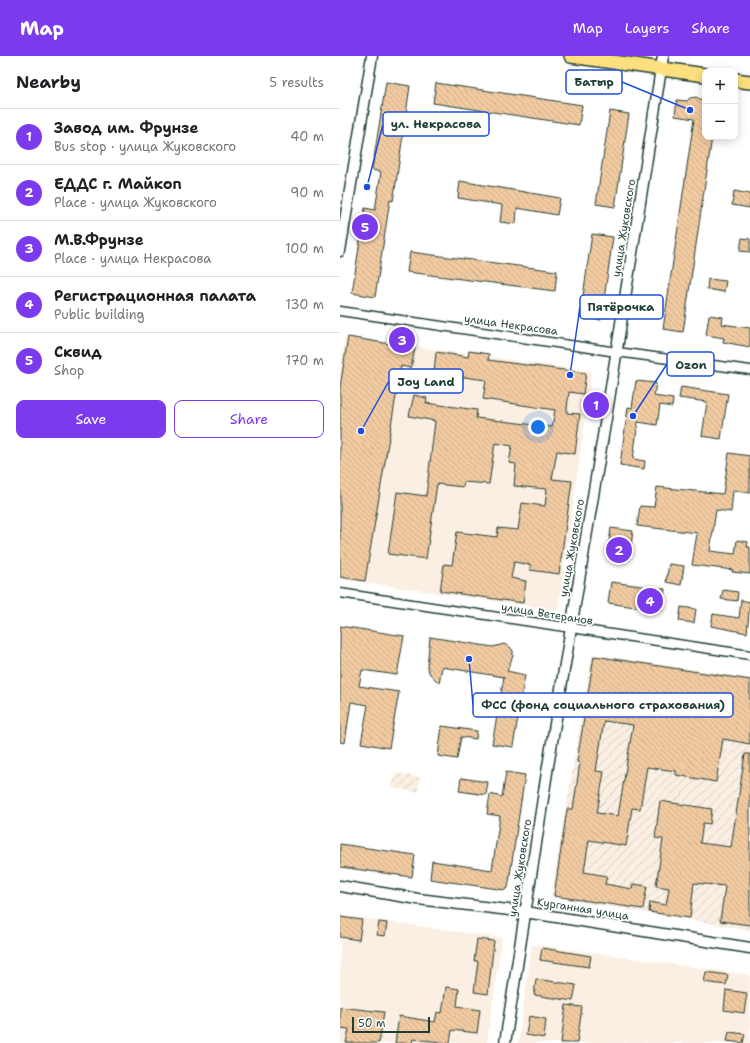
<!DOCTYPE html>
<html lang="en">
<head>
<meta charset="utf-8">
<style>
	:root { --surface:#fff; --page:#f6f6f6; --text:#202124; --muted:#757577; --line:#e0e0e0; --accent:#7c3aed }
	body { margin:0; font-family:"Shantell Sans",sans-serif; background:var(--page); color:var(--text) }
	.controls { position:absolute; right:12px; top:12px; display:grid; overflow:hidden; border-radius:8px; box-shadow:0 2px 10px #0003 }
	.controls button { width:36px; height:36px; display:grid; place-items:center; padding:0; border:0; border-bottom:1px solid var(--line); background:var(--surface); color:var(--text); font:20px sans-serif }
	.scale { position:absolute; left:12px; bottom:10px; width:78px; box-sizing:border-box; padding-left:4px; border:2px solid #1f3d34; border-top:0; font-size:11px; line-height:14px; white-space:nowrap; color:#1f3d34; -webkit-text-stroke:3px #fff; paint-order:stroke }
	.you { position:absolute; left:198px; top:371px; width:14px; height:14px; margin:-10px; border:3px solid #fff; border-radius:50%; background:#1a73e8; box-shadow:0 0 0 6px #1a73e833 }
	.badge { display:grid; place-items:center; width:26px; height:26px; border-radius:50%; background:var(--accent); color:#fff; font-size:13px; font-weight:700 }
	.pin { position:absolute; translate:-50% -50%; border:2px solid #fff; box-shadow:0 1px 4px #0006 }
	.list { margin:0; padding:0; list-style:none }
	h2 { display:flex; justify-content:space-between; align-items:center; height:52px; margin:0; padding:0 16px; font-size:17px }
	h2 small { font-size:13px; font-weight:400; color:var(--muted) }
	.list li { display:grid; grid-template-columns:26px 1fr auto; gap:12px; align-items:center; box-sizing:border-box; height:56px; padding:0 16px; border-top:1px solid var(--line) }
	.list b { display:block; font-size:15px; white-space:nowrap }
	.list p { margin:0; font-size:13px; white-space:nowrap; color:var(--muted) }
	.list em { font-size:13px; font-style:normal; color:var(--muted) }
	.actions { display:flex; gap:8px; padding:12px 16px }
	.actions a { flex:1; padding:9px 0; border:1px solid var(--accent); border-radius:8px; text-align:center; font-size:14px; color:var(--accent) }
	.actions .main { background:var(--accent); color:#fff }
	.map { position:relative; flex:none; width:410px; height:987px; overflow:hidden }
	header { display:flex; align-items:center; gap:24px; box-sizing:border-box; height:56px; padding:0 20px; background:var(--accent); color:#fff }
	header strong { font-size:19px }
	nav { display:flex; gap:22px; margin-inline-start:auto; font-size:14px }
	main { display:flex }
	aside { flex:1; background:var(--surface) }
	.map>svg:first-child { display:block }
</style>
</head>
<body>
<header>
<strong>Map</strong>
<nav><a>Map</a><a>Layers</a><a>Share</a></nav>
</header>
<main>
<aside>
<h2>Nearby<small>5 results</small></h2>
<ul class="list">
<li><span class="badge">1</span><div><b>Завод им. Фрунзе</b><p>Bus stop · улица Жуковского</p></div><em>40 m</em></li>
<li><span class="badge">2</span><div><b>ЕДДС г. Майкоп</b><p>Place · улица Жуковского</p></div><em>90 m</em></li>
<li><span class="badge">3</span><div><b>М.В.Фрунзе</b><p>Place · улица Некрасова</p></div><em>100 m</em></li>
<li><span class="badge">4</span><div><b>Регистрационная палата</b><p>Public building</p></div><em>130 m</em></li>
<li><span class="badge">5</span><div><b>Сквид</b><p>Shop</p></div><em>170 m</em></li>
</ul>
<div class="actions"><a class="main">Save</a><a>Share</a></div>
</aside>
<div class="map">
<svg width="410" height="987" viewBox="0 0 410 987">
	<defs>
		<pattern id="industrial-furrows" width="10" height="10" patternUnits="userSpaceOnUse"><rect width="10" height="10" fill="#fbefe3"/><path d="M-1 1l2-2M0 10L10 0M9 11l2-2" fill="none" stroke="#d7cec3"/></pattern>
		<pattern id="building-back-hatch" width="6" height="6" patternUnits="userSpaceOnUse"><rect width="6" height="6" fill="#f1caa1"/><path d="M-1 5l2 2M0 0l6 6M5-1l2 2" fill="none" stroke="#ceae8b"/></pattern>
	</defs>
	<rect width="100%" height="100%" fill="#fff"/>
	<filter id="ink" filterUnits="userSpaceOnUse"><feTurbulence type="fractalNoise" baseFrequency=".025" numOctaves="2"/><feDisplacementMap in="SourceGraphic" scale="8" xChannelSelector="R" yChannelSelector="G"/><feConvolveMatrix kernelMatrix="1 2 1 2 8 2 1 2 1" color-interpolation-filters="sRGB"/></filter>
	<g filter="url(#ink)">
		<path fill="#fbefe3" d="M5 281 252 315 218 554 0 523V317Z
			M0 859 162 882 147 987H0Z
			M192 888 410 919V987H178Z"/>
		<path fill="url(#industrial-furrows)" d="M252 598 410 622V874L211 841Z
			M55 717 80 721 78 736 52 732Z"/>
		<path fill="url(#building-back-hatch)" stroke="#1f3d34" fill-rule="evenodd" d="M46 26 70 30 56 127 53 145 50 144 35 241 12 237 25 152 35 154 41 116 32 114Z
			M96 27 242 49 239 69 93 47Z
			M356 41 362 44 365 50V81H372L343 276 323 273 354 63 335 60 337 44 347 45 350 42Z
			M270 55 289 58 275 151 256 148Z
			M120 125 220 142 217 159 177 152 176 168 160 166 162 149 118 142Z
			M394 135 410 138V152L392 149Z
			M252 178 273 181 261 264 240 261Z
			M402 182 410 183V196L400 195Z
			M70 196 217 215 215 235 67 216Z
			M368 223 386 225 384 236 367 233Z
			M369 259 383 261 382 268 410 272V291L383 286 384 282 366 279Z
			M8 281 75 292 71 312 61 310 25 525 0 521V331Z
			M129 295 149 298 148 304 246 317 243 338 229 336 227 352V357L240 358 235 398 217 395 212 423 232 425 219 518 190 514 191 509 174 506 171 522 186 525 183 547 100 535 104 508 112 509 117 476 157 481 158 472 178 474 182 447 205 450 207 433 174 430 176 408 169 407 172 390 155 387 149 428 124 426 123 431 97 428 86 503 48 498 57 436 86 440 95 365 69 360 74 339 87 342 86 347 137 354 136 362 212 371 215 354 143 343 146 324 94 317 96 296 128 301Z
			M296 325 316 327 314 340 333 343 332 351 320 349 317 369 298 366 293 403 305 405 304 413 280 409 288 351 292 352Z
			M341 331 388 338 381 383 362 380 367 346 339 342Z
			M389 397 410 400V437L393 434 391 456 376 454 370 495 395 498 397 484 408 486 407 491H410V518L392 516 393 514 352 509 357 477 297 470 300 450 314 451 317 431 383 438Z
			M271 472 293 475 289 504 267 501Z
			M329 508 344 510 341 529 326 526Z
			M271 526 325 533 322 555 268 547Z
			M383 534 398 536 397 545 381 543Z
			M401 544 410 546 407 577 371 570 373 558 399 562Z
			M341 551 356 553 354 567 339 565Z
			M0 570 64 580 57 619 22 614 19 630 59 636 49 692 21 687 28 649 11 646 5 687 0 686Z
			M90 581 153 591 164 588 170 591 173 595V600L167 615 185 619 173 691 152 688 164 621 102 611 99 627 90 618 87 611Z
			M254 600 410 624V688L383 683 376 726 336 719V715L307 711 300 753 292 752 286 790 249 784 244 816 267 820 265 828 292 833 293 828 307 830 303 853 214 840 227 753H233L240 707 237 706ZM264 665 293 669 278 760 257 757 264 716 256 715Z
			M102 670 137 675 136 683 121 681 117 703 98 700Z
			M405 698H410V869L380 865 385 830 354 827 350 862 309 856 310 846 326 849 329 832 316 830 323 783 315 782 320 745 372 753 370 768 363 767 360 787 391 791Z
			M166 716 185 719 168 832 165 834 90 823 92 805 152 814 160 760 147 758 150 738 162 741Z
			M121 722 148 726 146 739 119 735Z
			M0 788 75 799 72 821 0 811Z
			M0 861 22 864 19 884 0 881Z
			M39 866 47 867 45 880 37 879Z
			M137 883 154 885 148 938 134 936 138 905H134Z
			M202 892 251 900 249 911 200 904Z
			M366 916 388 919 386 929 364 926Z
			M196 923 236 929 233 945 194 939Z
			M106 931 119 933 117 950 140 954 137 977 112 974 110 987 73 983 72 987H55L59 960 95 966 97 956 102 957Z
			M386 934 407 937 404 957 384 954Z
			M226 949 242 951 237 987H221Z
			M0 951 44 956 39 987H6L9 973 0 972Z
			M189 960 206 963 204 982 186 979Z
			M389 976 405 978 403 987 387 985Z"/>
		<g fill="none" stroke-linecap="round" stroke-linejoin="round">
			<defs>
				<path id="minor" d="M0 255 277 296 410 314
					M0 537 410 599"/>
				<path id="tertiary" d="M0 195 32 0
					M0 830 78 843 185 856 410 892
					M165 987 208 710 268 350 323 0"/>
				<path id="primary" d="M231 0 365 19
					M395 24 410 26"/>
			</defs>
			<use href="#minor" stroke="#1f3d34" stroke-width="11"/>
			<use href="#tertiary" stroke="#1f3d34" stroke-width="13"/>
			<use href="#primary" stroke="#1f3d34" stroke-width="16"/>
			<use href="#minor" stroke="#fff" stroke-width="8"/>
			<use href="#tertiary" stroke="#fff" stroke-width="10"/>
			<use href="#primary" stroke="#fce080" stroke-width="13"/>
		</g>
	</g>
	<g text-anchor="middle" dominant-baseline="central" stroke-width="3.5" stroke-linejoin="round" paint-order="stroke">
		<g font-size="11" fill="#1f3d34" stroke="#fff">
			<text transform="translate(284 172) rotate(-81)">улица Жуковского</text>
			<text transform="translate(171 269) rotate(8)">улица Некрасова</text>
			<text transform="translate(232 492) rotate(-80)">улица Жуковского</text>
			<text transform="translate(207 558) rotate(9)">улица Ветеранов</text>
			<text transform="translate(180 812) rotate(-81)">улица Жуковского</text>
			<text transform="translate(243 853) rotate(9)">Курганная улица</text>
		</g>
	</g>
	<path fill="none" stroke="#1d4ed8" stroke-width="1.5" d="M350 54L282 26M27 131L43 68M230 319L240 251M293 360L327 308M21 375L49 325M129 603L133 649"/>
	<g fill="#1d4ed8" stroke="#fff" stroke-width="1.5">
		<circle cx="350" cy="54" r="4"/>
		<circle cx="27" cy="131" r="4"/>
		<circle cx="230" cy="319" r="4"/>
		<circle cx="293" cy="360" r="4"/>
		<circle cx="21" cy="375" r="4"/>
		<circle cx="129" cy="603" r="4"/>
	</g>
	<g fill="#fff" stroke="#1d4ed8" stroke-width="1.5">
		<rect x="226" y="14" width="56" height="24" rx="4"/>
		<rect x="43" y="56" width="106" height="24" rx="4"/>
		<rect x="240" y="239" width="83" height="24" rx="4"/>
		<rect x="327" y="296" width="47" height="24" rx="4"/>
		<rect x="49" y="313" width="74" height="24" rx="4"/>
		<rect x="133" y="637" width="260" height="24" rx="4"/>
	</g>
	<g font-size="12" text-anchor="middle" font-weight="bold" fill="#1f3d34">
		<text x="254" y="30">Батыр</text>
		<text x="96" y="72">ул. Некрасова</text>
		<text x="281" y="255">Пятёрочка</text>
		<text x="351" y="313">Ozon</text>
		<text x="86" y="330">Joy Land</text>
		<text x="263" y="653">ФСС (фонд социального страхования)</text>
	</g>
</svg>
<div class="controls">
<button>+</button>
<button>−</button>
</div>
<div class="scale">50 m</div>
<div class="you"></div>
<div class="pin badge" style="left:256px;top:349px">1</div>
<div class="pin badge" style="left:279px;top:494px">2</div>
<div class="pin badge" style="left:62px;top:284px">3</div>
<div class="pin badge" style="left:310px;top:545px">4</div>
<div class="pin badge" style="left:25px;top:171px">5</div>
</div>
</main>
</body>
</html>
